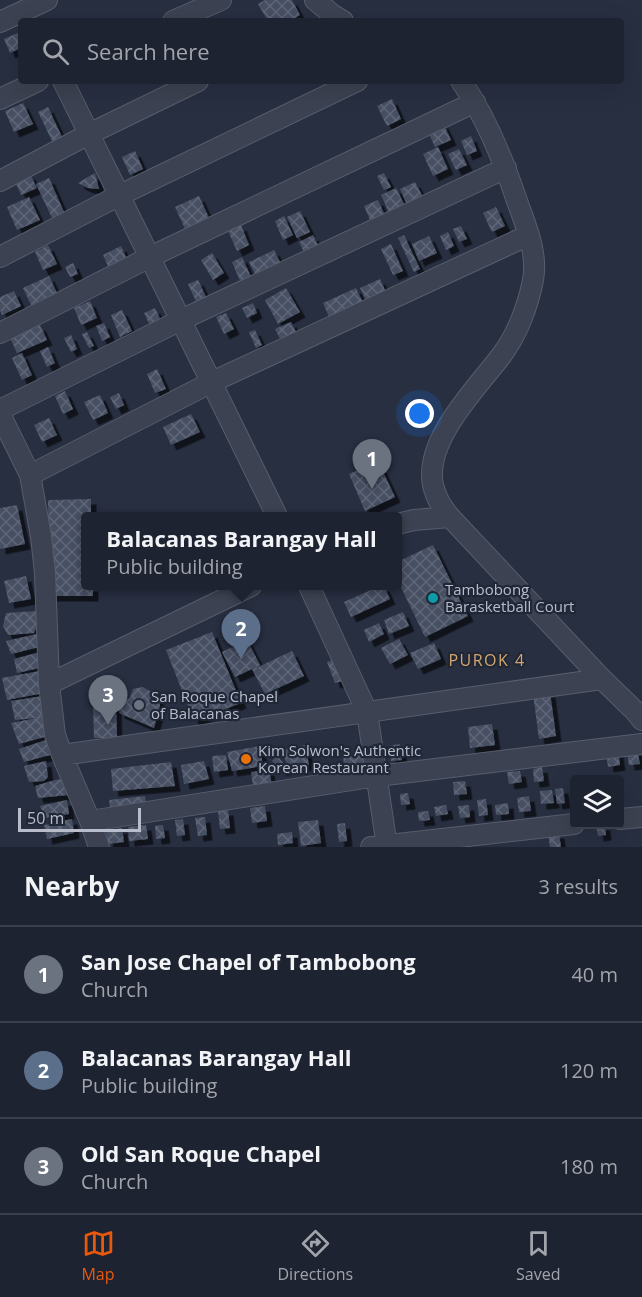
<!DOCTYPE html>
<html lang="en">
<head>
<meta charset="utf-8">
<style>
	:root { --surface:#1e2331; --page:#2b2f3d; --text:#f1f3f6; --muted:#a1a4ab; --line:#3c404d; --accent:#ea580c }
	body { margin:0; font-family:"Open Sans",sans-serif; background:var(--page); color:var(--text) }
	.controls { position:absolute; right:18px; bottom:18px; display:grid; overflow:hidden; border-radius:6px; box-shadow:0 6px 24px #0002 }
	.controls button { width:54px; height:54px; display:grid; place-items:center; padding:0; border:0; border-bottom:2px solid var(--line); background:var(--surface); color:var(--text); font:30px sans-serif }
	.scale { position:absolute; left:18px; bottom:15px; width:123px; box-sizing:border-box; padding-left:6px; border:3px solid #b9bdcb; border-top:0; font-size:16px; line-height:21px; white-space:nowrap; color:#b9bdcb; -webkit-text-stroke:4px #202737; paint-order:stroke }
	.you { position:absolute; left:420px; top:414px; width:21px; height:21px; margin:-15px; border:4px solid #fff; border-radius:50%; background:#1a73e8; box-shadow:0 0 0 9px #1a73e833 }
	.badge { display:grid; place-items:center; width:39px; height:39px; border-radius:50%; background:var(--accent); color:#fff; font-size:20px; font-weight:700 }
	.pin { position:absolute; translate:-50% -50px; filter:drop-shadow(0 2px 3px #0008) }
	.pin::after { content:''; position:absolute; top:32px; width:21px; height:18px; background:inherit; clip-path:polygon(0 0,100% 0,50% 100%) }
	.popup { position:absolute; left:81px; top:512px; width:321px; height:78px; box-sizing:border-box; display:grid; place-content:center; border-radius:6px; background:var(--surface); filter:drop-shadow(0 2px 4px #0005); font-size:20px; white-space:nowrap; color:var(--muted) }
	.popup b { font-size:22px; color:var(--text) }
	.popup::after { content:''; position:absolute; left:50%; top:100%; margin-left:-12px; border:12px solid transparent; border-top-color:var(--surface) }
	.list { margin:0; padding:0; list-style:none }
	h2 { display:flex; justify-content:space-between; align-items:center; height:78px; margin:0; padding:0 24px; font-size:26px }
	h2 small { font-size:20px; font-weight:400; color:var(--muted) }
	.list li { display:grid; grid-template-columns:39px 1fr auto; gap:18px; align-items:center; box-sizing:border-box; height:96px; padding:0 24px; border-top:2px solid var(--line) }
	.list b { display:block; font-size:22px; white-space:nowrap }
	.list p { margin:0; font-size:20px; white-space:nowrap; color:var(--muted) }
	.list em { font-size:20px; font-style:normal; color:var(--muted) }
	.icon { flex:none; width:33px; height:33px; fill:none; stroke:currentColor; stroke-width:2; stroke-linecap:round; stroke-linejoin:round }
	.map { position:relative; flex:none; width:642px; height:847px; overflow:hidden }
	.search { position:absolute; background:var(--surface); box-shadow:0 6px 24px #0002; left:18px; right:18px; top:18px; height:66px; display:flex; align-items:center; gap:15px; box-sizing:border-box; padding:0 21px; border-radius:6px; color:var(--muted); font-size:22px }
	.sheet { height:366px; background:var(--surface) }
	nav { display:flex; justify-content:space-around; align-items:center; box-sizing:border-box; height:84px; border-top:2px solid var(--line); background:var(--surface); font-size:16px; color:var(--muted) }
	nav a { display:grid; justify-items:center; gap:3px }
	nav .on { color:var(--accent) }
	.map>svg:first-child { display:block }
</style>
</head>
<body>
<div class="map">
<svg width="642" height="847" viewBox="0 0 642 847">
	<defs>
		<pattern id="building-cross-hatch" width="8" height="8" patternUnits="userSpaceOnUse" patternTransform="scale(1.5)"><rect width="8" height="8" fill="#474f63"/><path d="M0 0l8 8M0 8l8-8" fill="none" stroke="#5f6678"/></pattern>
		<filter id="shadow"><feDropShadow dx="5.5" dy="5.5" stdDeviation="0" flood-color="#0009"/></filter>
	</defs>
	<rect width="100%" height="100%" fill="#282f41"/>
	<path fill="url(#building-cross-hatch)" filter="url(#shadow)" d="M265 0H292L300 15 290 21H268L258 4Z
		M20 32 21 35V48L10 53 4 39Z
		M392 99 401 119 387 126 377 106Z
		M23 103 33 124 14 132 5 111Z
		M48 107 62 137 52 141 38 112Z
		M443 123 451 140 435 147 427 130Z
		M471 136 477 151 467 155 461 141Z
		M438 147 448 169 433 176 423 154Z
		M459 149 467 165 456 170 448 154Z
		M135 151 143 169 130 175 122 157Z
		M95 173 99 189 88 188 78 183Z
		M384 173 391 187 384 190 377 176Z
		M30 174 37 188 21 195 15 181Z
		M49 178 64 212 52 218 36 184Z
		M415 182 425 201 409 209 400 189Z
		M396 188 407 210 391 217 381 195Z
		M199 196 210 220 186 231 175 207Z
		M29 197 40 220 17 230 7 207Z
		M378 200 387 220 373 227 364 206Z
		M496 207 505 226 492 232 483 213Z
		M300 211 310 232 297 238 287 217Z
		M284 216 293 235 283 240 275 221Z
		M241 225 249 245 237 251 228 231Z
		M461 226 467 239 459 242 453 229Z
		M448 232 454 246 446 250 440 236Z
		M313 235 321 251 307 258 299 242Z
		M404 235 420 269 414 272 398 238Z
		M429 236 437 253 419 261 412 244Z
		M391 244 403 271 393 275 381 249Z
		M48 245 57 264 43 270 35 252Z
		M121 246 130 266 112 275 103 255Z
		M274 250 284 270 259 282 249 262Z
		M212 253 224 273 213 280 201 260Z
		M242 257 252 279 241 283 232 262Z
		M73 263 78 274 70 277 65 267Z
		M49 276 57 293 31 305 23 288Z
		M380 279 388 297 369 306 360 288Z
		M198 280 208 301 198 306 188 284Z
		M286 288 300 312 278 324 265 300Z
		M356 288 366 309 332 324 323 303Z
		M14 291 21 306 2 315 0 310V297Z
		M90 301 97 318 81 325 74 308Z
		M253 303 257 313 247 318 242 308Z
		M155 308 162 323 151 328 144 313Z
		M122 310 132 331 120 337 111 315Z
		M226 313 234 329 224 334 216 317Z
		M291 322 298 336 282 343 275 329Z
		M104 323 110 337 102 341 96 326Z
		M40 325 47 340 17 353 10 338Z
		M255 330 262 345 256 348 249 332Z
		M87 332 94 346 89 348 82 334Z
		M71 335 77 349 71 352 64 338Z
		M48 347 55 363 47 367 40 351Z
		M22 353 32 375 22 380 12 358Z
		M157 369 166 389 155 393 147 374Z
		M65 391 73 409 63 414 55 396Z
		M119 393 124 405 116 409 110 397Z
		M100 395 108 413 93 420 84 402Z
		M191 414 200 432 171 445 163 427Z
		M49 418 57 435 42 442 34 425Z
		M378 461 395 497 365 511 349 474Z
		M91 499V516H85V586H93V596H50L48 500Z
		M17 505 25 544 0 549V508Z
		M433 545 468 616 425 637 397 579V562Z
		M26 576 31 599 9 603 4 581Z
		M380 586H384L390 599 351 617 344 602Z
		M36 611 37 626 34 633 8 635 3 626 6 613Z
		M403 612 409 626 389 634 384 620Z
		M379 623 384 634 369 642 364 630Z
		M212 632 241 703 194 721 166 650Z
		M37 634 39 647 11 654 6 641Z
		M399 639 408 655 390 664 381 648Z
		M247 640 260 665 254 669 292 651 304 676 265 694 252 669 235 677 222 652Z
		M434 643 441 659 418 669 410 653Z
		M40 652 44 667 17 673 14 659Z
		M335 659 343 681 335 683 327 662Z
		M40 671 44 693 7 700 2 678Z
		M143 687 158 696 160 706 154 728 119 713 120 703 130 698 133 689Z
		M550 692 556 736 539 739 533 694Z
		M43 696V717L48 736 19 744 11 723 37 718 15 720 11 701Z
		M93 703H116L117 738H94Z
		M492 724 495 745 470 748 468 727Z
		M46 740 50 755 24 762 19 749Z
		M400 744 402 760 391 761 389 746Z
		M305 745 309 765 288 768 282 750Z
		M260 746 263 766 232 771 227 752Z
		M637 750 640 764 629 765 627 751Z
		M618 751 620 765 608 767 606 752Z
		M369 754 372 775 346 778 343 757Z
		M226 755 228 770 214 772 212 756Z
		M277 756 288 768 282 771 272 761Z
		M46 761 48 777 44 781 29 782 24 766Z
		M204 761 209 779 184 784 181 765Z
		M171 762 175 786 113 791 111 769Z
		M542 767 544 781 534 782 533 769Z
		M269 770 273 790 254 793 251 772Z
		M520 771 522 782 509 784 507 772Z
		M63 779 68 795 38 798 35 786 55 780Z
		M465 781 467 794 454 795 453 782Z
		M563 788 565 803 557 804 555 789Z
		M552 790 554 803 541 804 540 791Z
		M408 793 410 804 401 805 400 794Z
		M145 796 147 809 111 814 109 800Z
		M529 796 531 811 519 812 517 798Z
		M486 799 488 815 479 816 477 800Z
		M67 800 69 814 46 818 40 806Z
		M508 803 509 814 496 815 495 805Z
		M446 805 448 814 436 816 434 807Z
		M469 805 470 817 460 818 458 806Z
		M265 806 267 821 252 823 250 808Z
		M228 810 230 828 220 829 218 811Z
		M428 811 430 820 419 821 418 812Z
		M205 817 207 835 198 836 195 818Z
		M72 819 74 833 47 839 44 825Z
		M183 819 185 835 177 836 175 820Z
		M318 820 321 843 301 846 298 822Z
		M345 823 347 841 339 842 337 824Z
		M146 825 148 839 129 841 128 827Z
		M163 825 165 838 156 839 155 826Z
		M596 825H605L606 835 598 836Z
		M122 828 124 842 108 844 106 830Z
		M292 832 293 843 278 845 277 834Z
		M559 833 561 847H550L548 834Z"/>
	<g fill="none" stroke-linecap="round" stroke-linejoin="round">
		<defs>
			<path id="minor" d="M315 0 333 15 343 21
				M173 21 221 0
				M0 22 47 0
				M63 81C134 227 206 371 277 516
				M461 81C486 117 503 159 517 201 526 226 538 253 533 280 528 306 517 335 501 356 476 389 424 440 433 485 436 498 442 508 450 517L602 679 634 710 642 720
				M0 99 38 81
				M0 181 89 134 198 81
				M0 257 118 196 357 81
				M0 333 150 257 475 102
				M0 410 181 320 506 168
				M0 414 30 475 41 536 45 573 49 684 55 735 62 755 90 821 99 847
				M30 475 212 382 529 235
				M397 524 414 520 450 517
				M309 586 367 712 387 847
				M49 684 251 586
				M62 755 602 679
				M620 819 642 817
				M90 821 377 776 642 744
				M371 847 574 824"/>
		</defs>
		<use href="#minor" stroke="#575d6c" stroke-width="22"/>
		<use href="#minor" stroke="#3c4251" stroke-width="20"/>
	</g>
	<circle fill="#0f9aa8" stroke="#202737" stroke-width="2" cx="433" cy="598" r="6"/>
	<circle fill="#6b7280" stroke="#202737" stroke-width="2" cx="139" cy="705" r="6"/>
	<circle fill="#e8710a" stroke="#202737" stroke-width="2" cx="246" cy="759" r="6"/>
	<g text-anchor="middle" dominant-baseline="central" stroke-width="4.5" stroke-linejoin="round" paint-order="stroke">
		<g font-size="15" fill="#b9bdcb" stroke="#202737" text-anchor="start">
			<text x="445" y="589">Tambobong<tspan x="445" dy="17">Barasketball Court</tspan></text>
			<text x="151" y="696">San Roque Chapel<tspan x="151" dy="17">of Balacanas</tspan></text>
			<text x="258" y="750">Kim Solwon's Authentic<tspan x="258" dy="17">Korean Restaurant</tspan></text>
		</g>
		<g font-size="16" letter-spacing="1.5" fill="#d3a66c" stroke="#202737">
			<text x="487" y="660">PUROK 4</text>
		</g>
	</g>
</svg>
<div class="controls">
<button><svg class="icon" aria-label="layers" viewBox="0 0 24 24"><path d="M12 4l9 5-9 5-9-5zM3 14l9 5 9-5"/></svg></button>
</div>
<div class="scale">50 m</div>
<div class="you"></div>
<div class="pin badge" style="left:372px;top:489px;background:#6b7280">1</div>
<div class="pin badge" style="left:241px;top:659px;background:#5c6f8a">2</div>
<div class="popup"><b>Balacanas Barangay Hall</b>Public building</div>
<div class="pin badge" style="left:108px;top:725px;background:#6b7280">3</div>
<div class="search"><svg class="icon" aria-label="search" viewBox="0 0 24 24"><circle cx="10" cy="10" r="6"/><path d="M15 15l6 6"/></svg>Search here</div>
</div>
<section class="sheet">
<h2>Nearby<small>3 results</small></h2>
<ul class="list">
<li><span class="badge" style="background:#6b7280">1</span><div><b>San Jose Chapel of Tambobong</b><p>Church</p></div><em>40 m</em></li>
<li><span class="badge" style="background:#5c6f8a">2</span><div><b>Balacanas Barangay Hall</b><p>Public building</p></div><em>120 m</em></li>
<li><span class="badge" style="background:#6b7280">3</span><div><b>Old San Roque Chapel</b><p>Church</p></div><em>180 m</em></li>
</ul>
</section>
<nav>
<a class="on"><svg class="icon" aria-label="map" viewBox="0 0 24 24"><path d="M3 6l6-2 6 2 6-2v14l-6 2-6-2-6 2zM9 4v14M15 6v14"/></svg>Map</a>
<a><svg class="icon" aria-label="directions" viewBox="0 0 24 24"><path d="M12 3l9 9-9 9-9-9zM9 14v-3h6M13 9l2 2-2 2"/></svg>Directions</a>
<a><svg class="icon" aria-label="saved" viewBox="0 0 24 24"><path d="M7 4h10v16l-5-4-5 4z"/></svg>Saved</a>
</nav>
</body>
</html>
